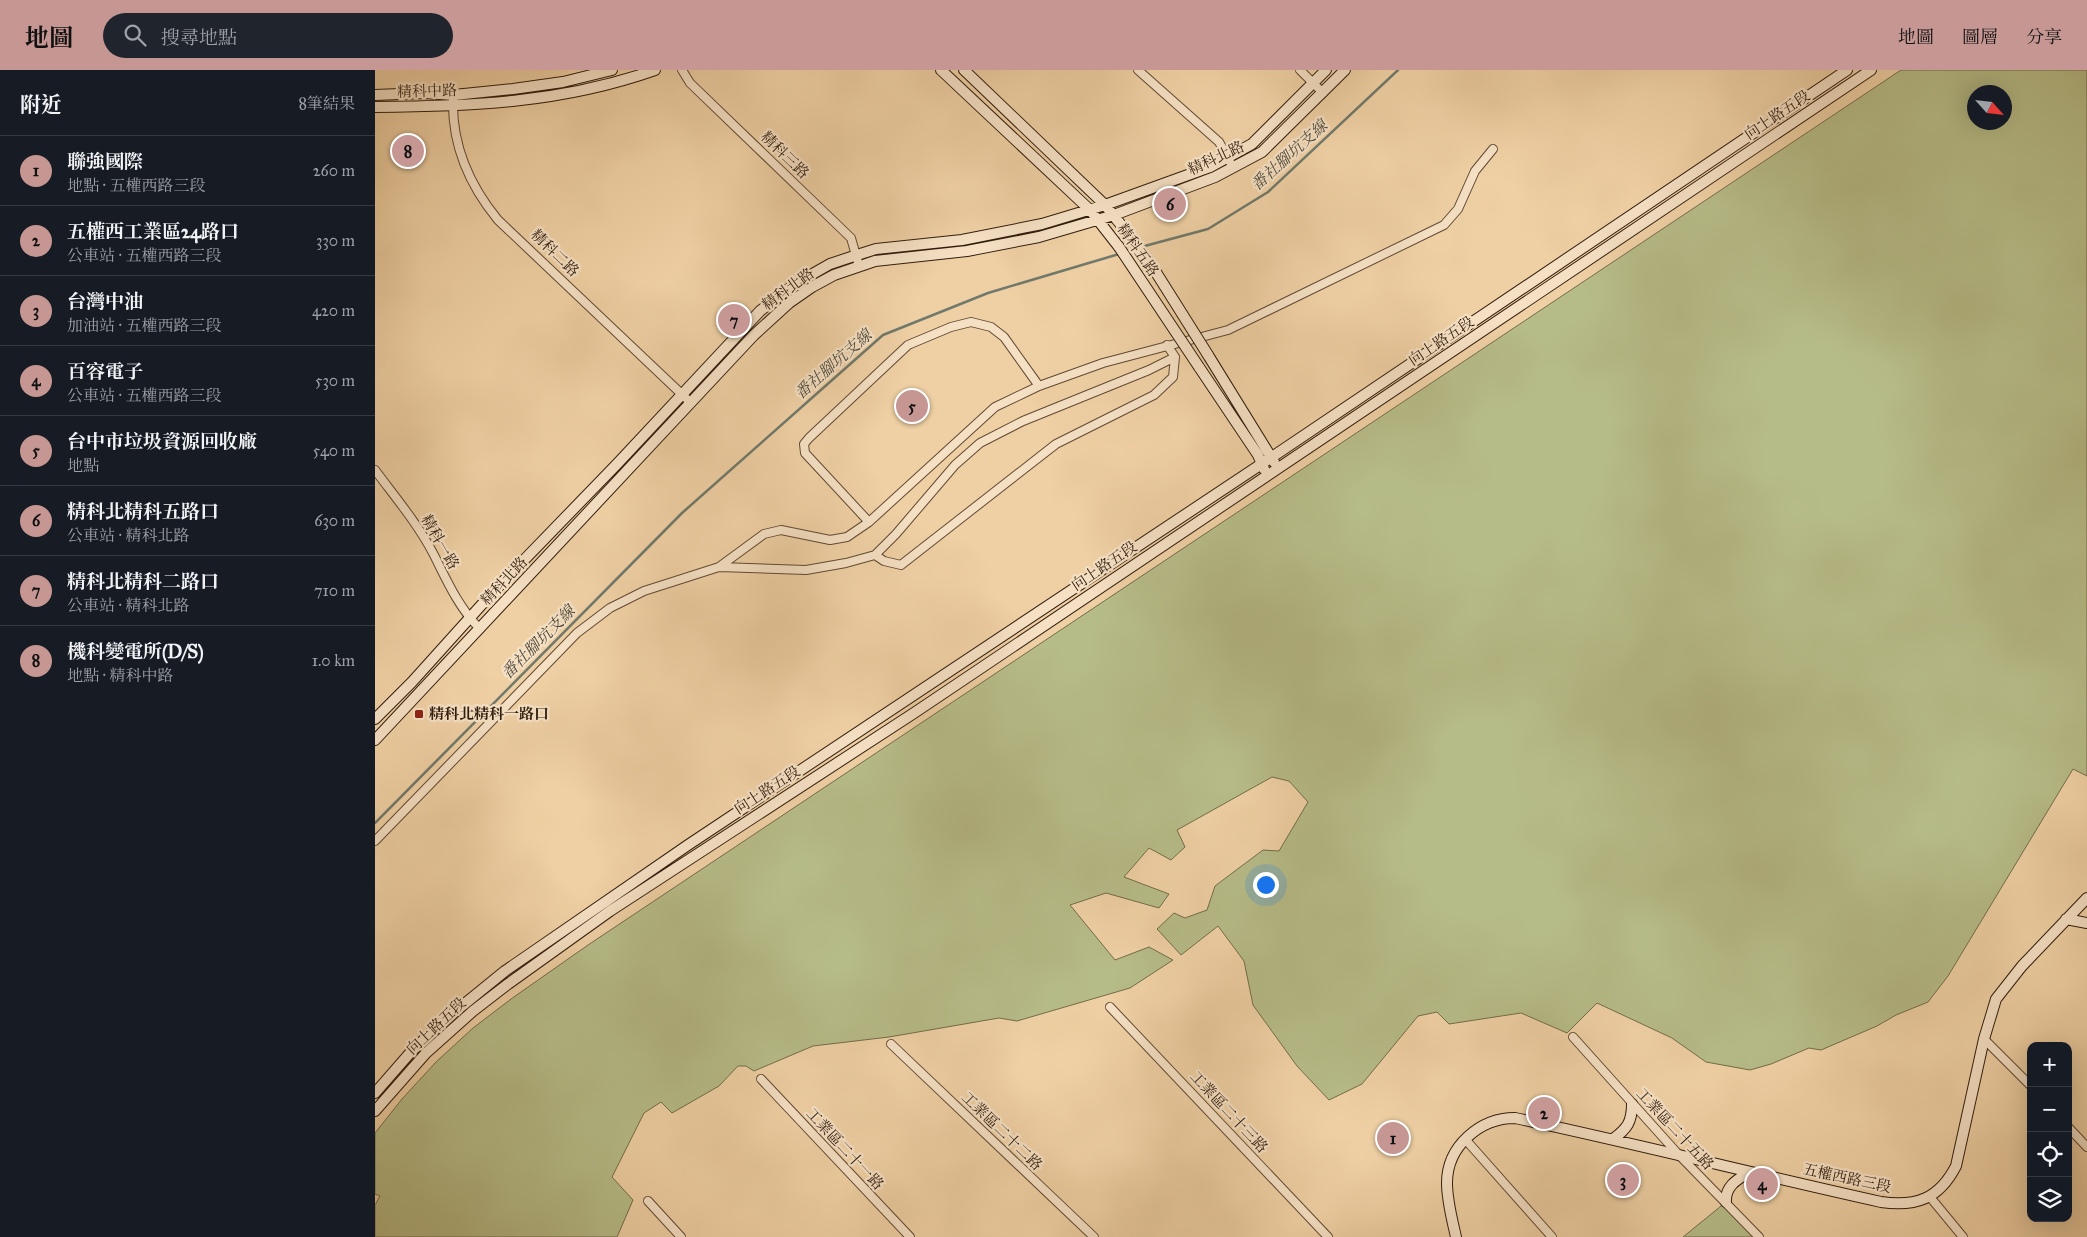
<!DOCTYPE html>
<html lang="zh-TW">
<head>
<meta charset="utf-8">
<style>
	:root { --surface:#171b24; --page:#20242c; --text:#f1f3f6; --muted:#9ea1a6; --line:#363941; --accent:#c59692 }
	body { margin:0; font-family:"IM FELL Great Primer","Noto Serif TC",serif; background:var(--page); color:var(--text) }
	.controls { position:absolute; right:15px; bottom:15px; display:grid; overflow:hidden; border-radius:10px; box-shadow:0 5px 20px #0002 }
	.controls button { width:45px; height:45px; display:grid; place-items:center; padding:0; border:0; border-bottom:1px solid var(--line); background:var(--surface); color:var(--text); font:25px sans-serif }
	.compass { position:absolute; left:1592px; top:15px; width:45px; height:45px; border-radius:50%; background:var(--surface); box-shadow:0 5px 20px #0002; rotate:117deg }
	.you { position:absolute; left:890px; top:814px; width:18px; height:18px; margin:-12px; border:4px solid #fff; border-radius:50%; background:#1a73e8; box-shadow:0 0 0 8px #1a73e833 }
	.badge { display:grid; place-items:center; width:32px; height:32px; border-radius:50%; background:var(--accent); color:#111; font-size:16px; font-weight:700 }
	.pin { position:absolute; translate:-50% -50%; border:2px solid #fff; box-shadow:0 1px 5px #0006 }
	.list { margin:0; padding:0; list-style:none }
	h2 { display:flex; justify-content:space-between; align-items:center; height:65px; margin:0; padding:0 20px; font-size:21px }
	h2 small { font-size:16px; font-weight:400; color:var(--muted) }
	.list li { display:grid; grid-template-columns:32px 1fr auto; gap:15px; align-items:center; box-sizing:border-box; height:70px; padding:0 20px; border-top:1px solid var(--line) }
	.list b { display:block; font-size:19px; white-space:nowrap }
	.list p { margin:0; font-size:16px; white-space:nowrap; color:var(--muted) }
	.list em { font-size:16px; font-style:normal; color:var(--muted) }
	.icon { flex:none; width:28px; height:28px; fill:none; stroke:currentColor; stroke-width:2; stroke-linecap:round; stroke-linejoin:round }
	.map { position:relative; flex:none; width:1712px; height:1167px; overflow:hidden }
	header { display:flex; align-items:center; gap:30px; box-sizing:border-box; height:70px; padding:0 25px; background:var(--accent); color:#111 }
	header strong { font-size:24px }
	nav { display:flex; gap:28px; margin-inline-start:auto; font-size:18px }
	.search { width:350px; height:45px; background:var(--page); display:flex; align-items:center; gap:12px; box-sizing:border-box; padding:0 18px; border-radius:28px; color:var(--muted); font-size:19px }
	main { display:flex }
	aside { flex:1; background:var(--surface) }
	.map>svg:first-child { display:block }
</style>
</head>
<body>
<header>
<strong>地圖</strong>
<div class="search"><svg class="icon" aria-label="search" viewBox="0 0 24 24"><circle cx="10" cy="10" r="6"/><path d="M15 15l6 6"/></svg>搜尋地點</div>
<nav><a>地圖</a><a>圖層</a><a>分享</a></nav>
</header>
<main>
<aside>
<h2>附近<small>8筆結果</small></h2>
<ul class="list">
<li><span class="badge">1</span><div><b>聯強國際</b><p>地點 · 五權西路三段</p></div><em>260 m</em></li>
<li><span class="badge">2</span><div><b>五權西工業區24路口</b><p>公車站 · 五權西路三段</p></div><em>330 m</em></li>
<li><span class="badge">3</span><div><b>台灣中油</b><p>加油站 · 五權西路三段</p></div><em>420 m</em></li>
<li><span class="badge">4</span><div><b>百容電子</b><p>公車站 · 五權西路三段</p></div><em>530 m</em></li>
<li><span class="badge">5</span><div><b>台中市垃圾資源回收廠</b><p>地點</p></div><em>540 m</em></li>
<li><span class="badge">6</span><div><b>精科北精科五路口</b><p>公車站 · 精科北路</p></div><em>630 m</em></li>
<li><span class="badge">7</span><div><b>精科北精科二路口</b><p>公車站 · 精科北路</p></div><em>710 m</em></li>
<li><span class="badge">8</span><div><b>機科變電所(D/S)</b><p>地點 · 精科中路</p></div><em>1.0 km</em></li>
</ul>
</aside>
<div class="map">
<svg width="1712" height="1167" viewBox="0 0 1712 1167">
	<rect width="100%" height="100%" fill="#efd0a4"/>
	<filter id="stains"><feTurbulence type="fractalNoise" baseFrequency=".004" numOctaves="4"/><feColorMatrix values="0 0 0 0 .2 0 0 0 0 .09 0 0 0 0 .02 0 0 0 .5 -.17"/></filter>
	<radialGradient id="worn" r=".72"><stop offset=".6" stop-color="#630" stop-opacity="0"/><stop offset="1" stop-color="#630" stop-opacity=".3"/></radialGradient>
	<path fill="#b6bc88" stroke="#736c4a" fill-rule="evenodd" d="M1526 0H1712V706L1698 699 1573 906 1553 932 1521 945 1502 956 1446 980 1434 978 1396 994 1375 1000 1331 992 1297 968 1222 933 1192 963 1146 943 1074 954 1062 942 1043 946 987 1014 954 1030 922 996 878 935 869 891 843 856 806 885 782 859 799 843 810 848 832 840 840 816 888 780 904 781 933 732 914 711 897 707 802 760 810 777 796 790 774 778 749 807 794 824 784 838 731 823 695 835 740 890 774 877 798 890 755 918 642 951 624 948 514 967 438 976 379 1001 371 996H363L344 1016 297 1043 286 1032 269 1043 237 1107 258 1130 242 1167H0V1135L5 1126 0 1124V1063L27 1029 61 992 98 958 136 929 213 875ZM1600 22H1630V52H1600Z
		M1351 1132 1384 1167H1308Z"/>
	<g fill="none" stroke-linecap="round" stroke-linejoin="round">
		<path stroke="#70796c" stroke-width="2.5" d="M766 177 833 159 893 122 1023 0
			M0 753 307 443 508 265 613 223 744 184"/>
		<defs>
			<path id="street" d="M307 0 315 13 476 168 484 196
				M763 0 844 72 855 92
				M925 0 948 23
				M78 30C77 75 95 116 123 150L315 332
				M0 400C20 427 43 454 59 485 72 511 84 538 105 559
				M494 452 430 383 429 374 434 368 533 275 576 257 596 252 616 257 629 267 664 316 728 293 853 260 1069 155 1083 139 1100 101 1118 79
				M500 485 509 491 526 495 681 374 779 325 798 307 800 287 792 275
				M344 497 431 500 471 493 500 485 521 464 580 395 605 373 648 351 774 300 800 287
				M0 771 202 563 235 538 269 521 344 497 389 464 406 460 455 470 472 467 494 452 620 337 664 316
				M735 937 953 1167
				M1198 967 1303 1084 1384 1167
				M1609 969 1656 1016
				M516 974 719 1167
				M386 1009 535 1167
				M1693 1057 1712 1077
				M1090 1069 1177 1167
				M1555 1127 1588 1167
				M273 1131 306 1167"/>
			<path id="secondary" d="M566 0 715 140 744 177
				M589 0 730 135 751 161
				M0 25 49 23 79 25 138 19 188 12 237 0
				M0 37C98 36 186 33 280 0
				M833 285 899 392
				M824 297 883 385 889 399
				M0 649 37 612 119 521 243 393 385 241 420 214 455 194 482 185 501 179 587 170 667 154 730 135 835 97 877 74 951 0
				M0 670 379 265 414 233 437 217 459 205 500 191 592 181 664 167 739 145 840 107 887 82 970 0
				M1691 849 1712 853
				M0 1023 35 983 66 953 130 901 313 775 903 383 1472 0
				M0 1041 51 983 98 941 133 914 235 841 539 643 1496 0
				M1238 1069C1252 1059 1257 1052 1257 1034
				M1351 1132C1350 1117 1361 1110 1373 1103
				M1081 1167C1077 1149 1072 1131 1072 1113 1072 1076 1105 1048 1140 1048 1262 1074 1384 1105 1506 1132 1541 1137 1564 1129 1581 1096L1609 969 1621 929 1647 896 1712 828"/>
		</defs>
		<use href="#street" stroke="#604a33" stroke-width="10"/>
		<use href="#secondary" stroke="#301d0d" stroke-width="12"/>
		<use href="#street" stroke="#f5e0c4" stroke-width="8"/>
		<use href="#secondary" stroke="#f5e0c4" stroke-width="10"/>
		<defs>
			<path id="secondary-bridge" d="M751 161 777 196 833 285
				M744 177 824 297"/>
		</defs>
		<use href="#secondary-bridge" stroke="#301d0d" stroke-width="12" stroke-linecap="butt"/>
		<use href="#secondary-bridge" stroke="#f5e0c4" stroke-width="10"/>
	</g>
	<rect fill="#8f2418" stroke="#f5e0c4" stroke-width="2" x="39" y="639" width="10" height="10" rx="2.5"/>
	<g text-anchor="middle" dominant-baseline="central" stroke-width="4.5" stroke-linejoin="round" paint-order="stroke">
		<g font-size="15" fill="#301d0d" stroke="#f5e0c4">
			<text transform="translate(52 21) rotate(-2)">精科中路</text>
			<text transform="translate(1402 45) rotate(-34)">向上路五段</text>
			<text transform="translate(410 85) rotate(44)">精科三路</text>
			<text transform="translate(841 88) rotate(-25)">精科北路</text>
			<text transform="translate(763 180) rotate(55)">精科五路</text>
			<text transform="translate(180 183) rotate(44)">精科二路</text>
			<text transform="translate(413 219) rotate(-36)">精科北路</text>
			<text transform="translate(1066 271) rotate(-34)">向上路五段</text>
			<text transform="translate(65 472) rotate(60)">精科一路</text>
			<text transform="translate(729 496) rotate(-34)">向上路五段</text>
			<text transform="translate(129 511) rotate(-47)">精科北路</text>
			<text transform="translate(392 720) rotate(-33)">向上路五段</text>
			<text transform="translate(61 956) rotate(-43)">向上路五段</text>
			<text transform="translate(854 1042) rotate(47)">工業區二十三路</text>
			<text transform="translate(1300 1059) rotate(47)">工業區二十五路</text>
			<text transform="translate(627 1061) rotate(44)">工業區二十二路</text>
			<text transform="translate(470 1079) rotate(47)">工業區二十一路</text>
			<text transform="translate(1472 1108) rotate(12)">五權西路三段</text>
		</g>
		<g font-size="15" font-weight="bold" fill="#301d0d" stroke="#f5e0c4" text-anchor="start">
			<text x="54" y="644">精科北精科一路口</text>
		</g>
		<g font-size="16" font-style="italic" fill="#504b3d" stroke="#f5e0c4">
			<text transform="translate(914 85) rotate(-42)">番社腳坑支線</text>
			<text transform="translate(458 294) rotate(-41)">番社腳坑支線</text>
			<text transform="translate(163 572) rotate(-45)">番社腳坑支線</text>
		</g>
	</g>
	<rect width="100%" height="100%" filter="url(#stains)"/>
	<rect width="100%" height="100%" fill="url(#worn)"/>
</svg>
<div class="controls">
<button>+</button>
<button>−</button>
<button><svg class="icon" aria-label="locate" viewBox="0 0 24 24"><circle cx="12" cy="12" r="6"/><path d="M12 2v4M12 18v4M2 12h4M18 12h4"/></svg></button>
<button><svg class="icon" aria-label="layers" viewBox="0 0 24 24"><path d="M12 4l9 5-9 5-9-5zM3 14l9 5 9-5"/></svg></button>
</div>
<svg class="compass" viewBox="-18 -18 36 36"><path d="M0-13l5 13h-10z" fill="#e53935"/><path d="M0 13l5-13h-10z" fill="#9ea1a6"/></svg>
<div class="you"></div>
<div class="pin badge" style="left:1018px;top:1068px">1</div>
<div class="pin badge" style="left:1169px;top:1043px">2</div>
<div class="pin badge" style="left:1248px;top:1110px">3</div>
<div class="pin badge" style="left:1387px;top:1114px">4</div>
<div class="pin badge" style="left:537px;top:336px">5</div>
<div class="pin badge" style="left:795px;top:134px">6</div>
<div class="pin badge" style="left:359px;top:250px">7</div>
<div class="pin badge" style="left:33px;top:81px">8</div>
</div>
</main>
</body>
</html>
